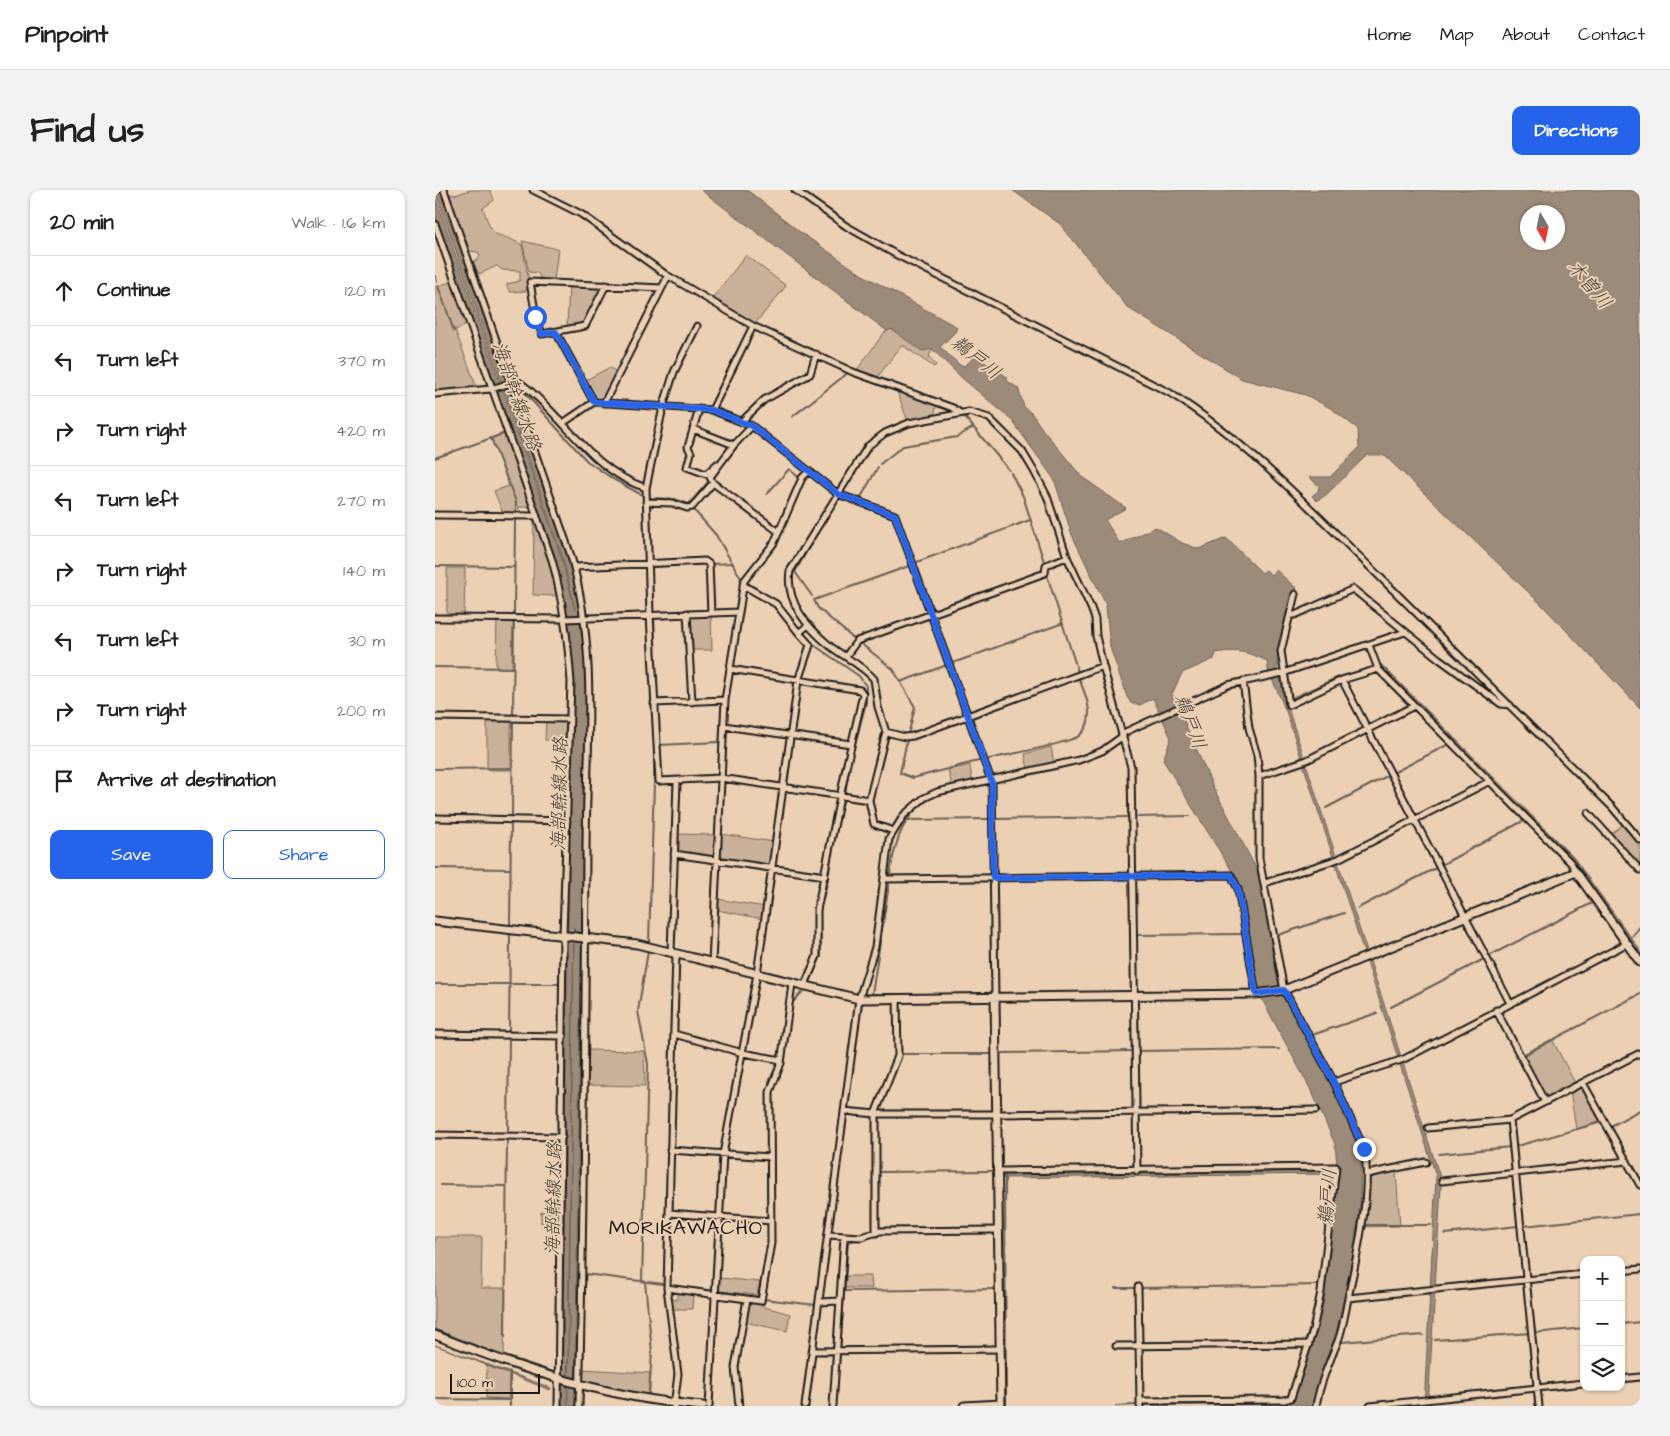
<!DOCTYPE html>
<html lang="en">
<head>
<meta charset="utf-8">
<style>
	:root { --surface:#fff; --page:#f2f2f2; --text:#202124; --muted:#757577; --line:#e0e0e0; --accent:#2563eb }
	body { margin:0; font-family:"Architects Daughter","Klee One",sans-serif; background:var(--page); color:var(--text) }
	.controls { position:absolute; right:15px; bottom:15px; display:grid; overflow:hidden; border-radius:10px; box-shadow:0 1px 4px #0004 }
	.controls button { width:45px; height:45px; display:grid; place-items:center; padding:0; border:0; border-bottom:1px solid var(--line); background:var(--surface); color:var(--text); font:25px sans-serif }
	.compass { position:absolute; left:1085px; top:15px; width:45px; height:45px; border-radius:50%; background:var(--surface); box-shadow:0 1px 4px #0004; rotate:171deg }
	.scale { position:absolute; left:15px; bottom:12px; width:90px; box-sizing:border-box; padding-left:5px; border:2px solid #1c1c1c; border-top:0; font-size:14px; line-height:18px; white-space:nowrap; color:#1c1c1c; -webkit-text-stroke:4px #ecd0b3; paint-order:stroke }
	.stop { position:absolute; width:15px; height:15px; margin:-11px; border:4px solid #2563eb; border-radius:50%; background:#fff }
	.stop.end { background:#2563eb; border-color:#fff; box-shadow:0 1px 5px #0008 }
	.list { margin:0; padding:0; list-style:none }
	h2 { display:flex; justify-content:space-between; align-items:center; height:65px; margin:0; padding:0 20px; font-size:21px }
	h2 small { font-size:16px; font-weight:400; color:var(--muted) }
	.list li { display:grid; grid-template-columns:32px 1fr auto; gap:15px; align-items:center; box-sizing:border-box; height:70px; padding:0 20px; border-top:1px solid var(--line) }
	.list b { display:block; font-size:19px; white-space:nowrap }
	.list em { font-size:16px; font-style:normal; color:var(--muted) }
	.actions { display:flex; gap:10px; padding:15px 20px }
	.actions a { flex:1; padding:11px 0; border:1px solid var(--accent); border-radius:10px; text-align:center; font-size:18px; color:var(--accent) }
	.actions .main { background:var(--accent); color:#fff }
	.icon { flex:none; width:28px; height:28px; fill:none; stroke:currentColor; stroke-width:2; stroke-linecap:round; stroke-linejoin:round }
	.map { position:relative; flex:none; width:1205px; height:1216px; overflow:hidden; border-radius:10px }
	header { display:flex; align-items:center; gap:30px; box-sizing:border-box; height:70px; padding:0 25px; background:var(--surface); border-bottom:1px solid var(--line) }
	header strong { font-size:24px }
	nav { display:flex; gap:28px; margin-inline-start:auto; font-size:18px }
	.intro { display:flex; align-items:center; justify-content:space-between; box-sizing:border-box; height:120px; padding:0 30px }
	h1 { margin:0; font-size:35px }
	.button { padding:12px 22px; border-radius:10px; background:var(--accent); color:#fff; font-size:18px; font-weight:700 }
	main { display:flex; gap:30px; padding:0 30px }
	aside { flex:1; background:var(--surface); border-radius:10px; box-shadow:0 1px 4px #0004 }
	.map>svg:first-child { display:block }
</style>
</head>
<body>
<header>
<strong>Pinpoint</strong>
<nav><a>Home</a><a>Map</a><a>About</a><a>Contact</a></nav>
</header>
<div class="intro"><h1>Find us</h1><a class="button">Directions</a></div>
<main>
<aside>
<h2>20 min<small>Walk · 1.6 km</small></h2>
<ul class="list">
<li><svg class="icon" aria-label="ahead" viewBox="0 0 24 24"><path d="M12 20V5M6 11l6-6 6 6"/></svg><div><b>Continue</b></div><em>120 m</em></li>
<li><svg class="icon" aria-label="left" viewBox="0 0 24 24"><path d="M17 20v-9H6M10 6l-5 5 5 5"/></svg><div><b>Turn left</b></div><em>370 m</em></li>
<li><svg class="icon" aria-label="right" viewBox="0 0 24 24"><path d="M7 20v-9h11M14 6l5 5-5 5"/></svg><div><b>Turn right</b></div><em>420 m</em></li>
<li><svg class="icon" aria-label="left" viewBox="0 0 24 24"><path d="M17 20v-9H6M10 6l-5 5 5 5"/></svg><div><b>Turn left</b></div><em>270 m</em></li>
<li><svg class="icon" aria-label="right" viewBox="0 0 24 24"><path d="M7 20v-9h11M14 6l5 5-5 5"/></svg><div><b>Turn right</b></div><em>140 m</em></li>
<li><svg class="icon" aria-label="left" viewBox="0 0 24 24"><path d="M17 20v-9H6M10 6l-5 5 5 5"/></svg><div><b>Turn left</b></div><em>30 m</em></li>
<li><svg class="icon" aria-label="right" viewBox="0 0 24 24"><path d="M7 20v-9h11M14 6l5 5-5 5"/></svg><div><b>Turn right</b></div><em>200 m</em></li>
<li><svg class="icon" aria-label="arrive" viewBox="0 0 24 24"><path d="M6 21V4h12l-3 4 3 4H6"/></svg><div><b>Arrive at destination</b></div></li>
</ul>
<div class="actions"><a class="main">Save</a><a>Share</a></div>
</aside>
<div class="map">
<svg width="1205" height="1216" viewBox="0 0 1205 1216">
	<rect width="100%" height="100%" fill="#ecd0b3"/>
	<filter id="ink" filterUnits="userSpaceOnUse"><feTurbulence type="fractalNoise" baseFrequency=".02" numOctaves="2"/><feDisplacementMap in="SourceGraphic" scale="10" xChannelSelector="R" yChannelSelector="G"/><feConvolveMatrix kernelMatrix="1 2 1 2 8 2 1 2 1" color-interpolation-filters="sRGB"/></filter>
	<g filter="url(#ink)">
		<path fill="#cab29a" stroke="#73675b" d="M35 0H55L59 10 48 18C60 55 58 38 87 55L94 91 91 101 75 102 72 97V94L85 91V81L67 80 62 76 44 84 38 72 44 68 45 64 42 62 35 61 15 9 16 4 20 5Z
			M87 51 123 59 119 91 107 92 103 83 94 82Z
			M311 65 351 96 319 135 276 110Z
			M16 92 32 135 20 140 42 198 0 202V97Z
			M134 96 166 97 167 99 150 134 132 137Z
			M456 139 472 149 497 159 494 167 501 175 499 177 467 155 441 189 421 181 449 143Z
			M175 177 181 182 167 209 159 210 149 191Z
			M462 201 502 214 499 226 473 232Z
			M68 243 96 317H84L83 327 70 325 68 323 59 301 74 296 56 248Z
			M99 330 116 374 122 404 121 406 98 405Z
			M12 378H30L29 427H12Z
			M276 424 277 460H256L254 427 256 425Z
			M62 429H78L77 478 61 477Z
			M52 530H76V580H52Z
			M111 531H132L131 550H110Z
			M616 557 619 574 593 579 590 564Z
			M535 575 537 591 517 596 513 580Z
			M1187 635 1205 654V677L1175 645Z
			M242 644 281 645V667L243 663Z
			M286 644 339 652 336 675 287 670 285 667Z
			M282 709 330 717 328 729 282 720Z
			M1117 849 1141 895 1112 910 1088 864Z
			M151 860 209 861 210 896 150 895Z
			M1145 896H1147L1167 931 1141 939 1135 901Z
			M961 982 965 1036 928 1037 935 987Z
			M124 1021 123 1032 106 1033V1022Z
			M0 1047H47L46 1098H70L69 1166 0 1139Z
			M411 1086H436L437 1098H410Z
			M285 1088 325 1092 322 1105 284 1101Z
			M242 1101 258 1104 257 1119H237L235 1109 242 1110Z
			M314 1111 326 1113V1116L355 1124 352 1141 310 1132Z
			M52 1176 74 1184 73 1209 51 1208Z
			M147 1179 215 1183 213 1205 146 1191Z"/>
		<path fill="#9d8b7a" stroke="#695f54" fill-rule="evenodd" d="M0 0H6L134 366 148 427 153 509 148 628 140 1216H133L139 737 132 1216H127L134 626 138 508 133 429 119 364 0 25V6L127 369 140 420 128 369Z
			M266 0H312L365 42 426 84 522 137 520 142 505 157 526 176 531 175 540 166 572 187V191L583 198 589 217 597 224 608 240 647 287 691 318 670 330 685 354 721 337 747 353 764 359 791 348 827 383 831 380 836 385 841 380 861 398 855 418 852 419 851 432 843 464 842 478 851 510 902 487 946 474 1139 668 1205 760V765L1136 668 946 477 899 491 852 515 1004 984 1006 997 993 1216H989L1001 986 851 521 833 480 832 471C813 462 801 459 781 463L779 469 747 483 737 504 778 597 822 680 848 802 903 909 926 964 925 1018 915 1082 901 1144 886 1183 878 1216H854L880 1141 889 1102 903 984 900 954 877 902 822 800 802 689 728 570 736 548 718 508 705 515 696 513 692 507 675 457 671 415 637 345 619 289 576 229 527 188 497 159 487 161 456 139 452 141Z
			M577 0H1205V518L1108 416 949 265H932L892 304 882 311 877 306 883 301 884 296 874 287H895L924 258 923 239 897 219 871 205 807 189 693 118 625 34ZM1092 22H1122V52H1092Z
			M897 981V984L568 988V985Z
			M0 1155 116 1198 115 1200Z"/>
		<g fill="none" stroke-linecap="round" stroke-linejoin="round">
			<path stroke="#695f54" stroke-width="2" d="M0 86 2 92
				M3 96 19 141
				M82 199 89 202 152 271 178 289 207 305
				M528 225 574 280
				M357 227 414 182
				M56 248 81 312V325
				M0 268 68 244
				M445 274 468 256 522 247 537 238
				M576 283 588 306 610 375
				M279 287 290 272
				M332 304 354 279 363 287
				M215 308 240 309 254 314 273 292
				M403 308 422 313
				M425 309 443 277
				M258 319 281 345 307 390
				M482 372 595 330
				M276 374 298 373
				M0 376 80 377
				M611 382 643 482
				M313 393 340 411
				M377 406 360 382 391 327
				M218 422 216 377 271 374
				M79 426 80 329
				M219 427 221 490
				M355 428 365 439
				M369 443 379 455 424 486 431 496V513L415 572 410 604
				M420 450 383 418 379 410 477 375
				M425 453 458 479 480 517 473 545
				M518 473 628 433
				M0 477 78 478
				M465 492 512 475
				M78 527 79 430
				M693 547 694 543
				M472 550 465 583 478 588 547 570
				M224 555 284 552
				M554 569C571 565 632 554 644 546 646 544 650 539 651 537 659 521 649 502 644 488
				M0 579 77 578
				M958 583 1012 555
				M585 586C620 578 656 575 685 552
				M891 618 954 585
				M77 627 78 531
				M701 627 755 626
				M562 629 693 627
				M472 630 554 629
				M403 631 408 610
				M1006 675 1088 631
				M0 678 75 679
				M394 683 397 661
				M455 684C460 649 471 614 509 603
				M454 694 437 804H465
				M923 718 1001 678
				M75 735 76 633
				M702 745 807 744
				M843 745 909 723
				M1196 748 1205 737
				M214 752 219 593V556
				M1054 766 1157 713
				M375 792 386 766 385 719 393 690
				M0 794H123
				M358 812 368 801
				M956 817 1051 768
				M74 843 75 745
				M877 845 942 823
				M704 861 844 859
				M567 863 697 861
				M466 864H556
				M344 865 350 822
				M1087 866 1205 804
				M453 899 466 866 465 814
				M333 903 334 891 343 873
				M1176 936 1205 920
				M73 944 74 847
				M1082 956 1167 932
				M443 960 444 982 557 981
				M1004 964 1075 957
				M332 965 333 912
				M332 971 333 1026
				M570 987 571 1216
				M6 995 71 996
				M333 1034V1039
				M931 1035H996
				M1088 1036 1205 1024
				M444 1040V987
				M1010 1044 1083 1036
				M71 1045 72 948
				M150 1084 228 1094
				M207 1091 213 874 203 821 213 761
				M210 1092 217 1162 214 1205
				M234 1095 276 1101
				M680 1098H701
				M706 1098 883 1095
				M409 1101 560 1099
				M283 1102 322 1108
				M323 1108 330 1071
				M328 1109 381 1115
				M1186 1134 1205 1132
				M1099 1143 1149 1138
				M70 1147 71 1048
				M1000 1150 1095 1143
				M907 1152 988 1145
				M405 1159 413 1052 442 1045
				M70 1166 118 1182
				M75 1182V1216
				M0 1209 75 1210
				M301 1210 297 1181 308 1112
				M401 1211 405 1162
				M709 1215 852 1214
				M681 1216 701 1215"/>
			<defs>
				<path id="street" d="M9 0 136 366C164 466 151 561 151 663 150 848 149 1032 144 1216
					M98 0 146 24 230 84 318 136 418 182 518 218 525 223
					M360 0 411 36 462 65 735 203C814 253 880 323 946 388 1023 464 1100 540 1177 617L1205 650
					M0 34 117 370C128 410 133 451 136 492L128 745 123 1216
					M171 95 150 136 107 144 101 127 95 92 227 98
					M121 142 159 212
					M0 204 56 199 82 191C93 197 102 207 111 216 144 249 166 283 211 298L215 425 224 591 286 588 434 610
					M169 213 233 86
					M264 219 253 257 256 263 252 277 271 284 282 274
					M277 220 318 136
					M306 232 329 210 375 184 381 164
					M128 233 159 212 277 220 317 236 403 304 460 325 557 593 560 808
					M258 239 299 255
					M278 293 344 342
					M211 298 228 217 239 182 262 136
					M211 312 237 313 252 318 257 317 278 293 275 287 299 255 317 236
					M0 325 101 326
					M140 377 270 371 274 374 276 423
					M308 395 341 414 364 443
					M860 404 846 461 854 515 907 490 943 479
					M252 423 257 512
					M855 425H860L918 399 1003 468 1066 514 1075 515
					M0 428 130 429 304 422
					M934 455 943 479 1136 673 1141 682
					M411 466 422 451 610 383 611 375 632 367
					M295 479 425 500 428 504 411 578 382 720V766L369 797
					M907 490 1075 813
					M808 491 814 538 822 565 824 586V668L849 800 899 892 929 959C937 999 923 1059 915 1099 911 1116 909 1135 903 1151 894 1173 885 1193 881 1216
					M219 513 290 510
					M0 527 135 529
					M289 536 416 554
					M451 542 470 547 478 546 668 476
					M688 543 793 495 848 483 970 442
					M824 586 872 570 979 516
					M1153 623 1205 680
					M0 628 132 631
					M458 641 439 634 434 610 451 542 443 517 439 489C427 475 409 467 395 456 373 438 350 412 355 381L433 256 450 243 474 233 534 222 554 228 587 261 599 281 612 306 632 367 656 418 660 429 661 446 668 476 696 577 702 981
					M239 664 390 686
					M449 689 796 685 803 699 821 804
					M830 693 903 669 1055 591
					M236 762 242 592
					M277 773 290 510 309 391 339 353 367 288 374 281
					M1061 820 1110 912
					M0 844 128 846
					M239 844 308 863 346 870
					M899 892 969 869 1191 754
					M1148 893 1205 995
					M409 921 441 924H563L881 920
					M440 924 463 866 462 809
					M441 924V1043
					M1075 930 1104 1216
					M993 938 1075 930 1205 863
					M0 945 127 947
					M235 960 335 967
					M564 981 901 977 886 1102 878 1140 856 1208 849 1210 705 1211V1216
					M932 984 991 972
					M1007 991 1192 971
					M234 1023 336 1031
					M393 1045 426 1047 445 1041 564 1040
					M1186 1081 1205 1079
					M703 1097 705 1211
					M232 1098 326 1111 336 1053 335 902 346 873 357 794
					M913 1108 1149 1084
					M384 1112 405 1111
					M681 1156 874 1154
					M378 1161 565 1159
					M1186 1189 1205 1187
					M239 1216 243 1184 232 1098 241 763
					M274 1216 288 964 322 784 363 491 375 455 364 443 373 435
					M304 1216 300 1177 312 1109
					M370 1216 424 809 440 757 454 649 469 625 489 608 502 602 644 570 667 561 688 546
					M398 1216 409 1048
					M935 1216 1149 1193"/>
				<path id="secondary" d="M0 731 202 754 424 809 821 804 849 800 1141 682 1205 772
					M560 808 566 1216
					M0 1145C88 1180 173 1208 268 1216
					M529 1216 566 1214"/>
			</defs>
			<use href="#street" stroke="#1c1c1c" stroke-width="9"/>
			<use href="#secondary" stroke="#1c1c1c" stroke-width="11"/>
			<use href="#street" stroke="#ecd0b3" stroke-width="5"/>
			<use href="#secondary" stroke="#ecd0b3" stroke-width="7"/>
		</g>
	</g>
	<g fill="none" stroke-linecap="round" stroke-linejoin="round" filter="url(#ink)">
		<path stroke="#2563eb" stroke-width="6" d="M100 127 107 144 121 142 159 212 277 220 317 236 403 304 460 325 557 593 558 688 796 685 803 699 821 804 849 800 899 892 929 959"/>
	</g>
	<g text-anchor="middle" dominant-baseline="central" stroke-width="4" stroke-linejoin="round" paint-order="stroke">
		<g font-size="19" font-style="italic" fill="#49433d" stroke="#ecd0b3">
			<text transform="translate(1154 95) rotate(50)">木曽川</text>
			<text transform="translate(541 168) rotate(39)">鵜戸川</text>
			<text transform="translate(81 206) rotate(71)">海部幹線水路</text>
			<text transform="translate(755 532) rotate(70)">鵜戸川</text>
			<text transform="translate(125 604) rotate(-89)">海部幹線水路</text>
			<text transform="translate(893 1007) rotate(-85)">鵜戸川</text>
			<text transform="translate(119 1009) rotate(-89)">海部幹線水路</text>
		</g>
		<g font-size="20" letter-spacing="1" fill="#1c1c1c" stroke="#ecd0b3">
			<text x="251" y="1038">MORIKAWACHO</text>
		</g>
	</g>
</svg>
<div class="controls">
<button>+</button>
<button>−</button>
<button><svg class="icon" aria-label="layers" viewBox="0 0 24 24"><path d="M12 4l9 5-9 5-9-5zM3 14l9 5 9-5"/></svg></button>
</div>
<svg class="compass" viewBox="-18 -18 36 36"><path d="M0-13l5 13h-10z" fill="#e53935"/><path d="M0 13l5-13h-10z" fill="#757577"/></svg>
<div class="scale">100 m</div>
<div class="stop" style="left:100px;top:127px"></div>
<div class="stop end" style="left:929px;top:959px"></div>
</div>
</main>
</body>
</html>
